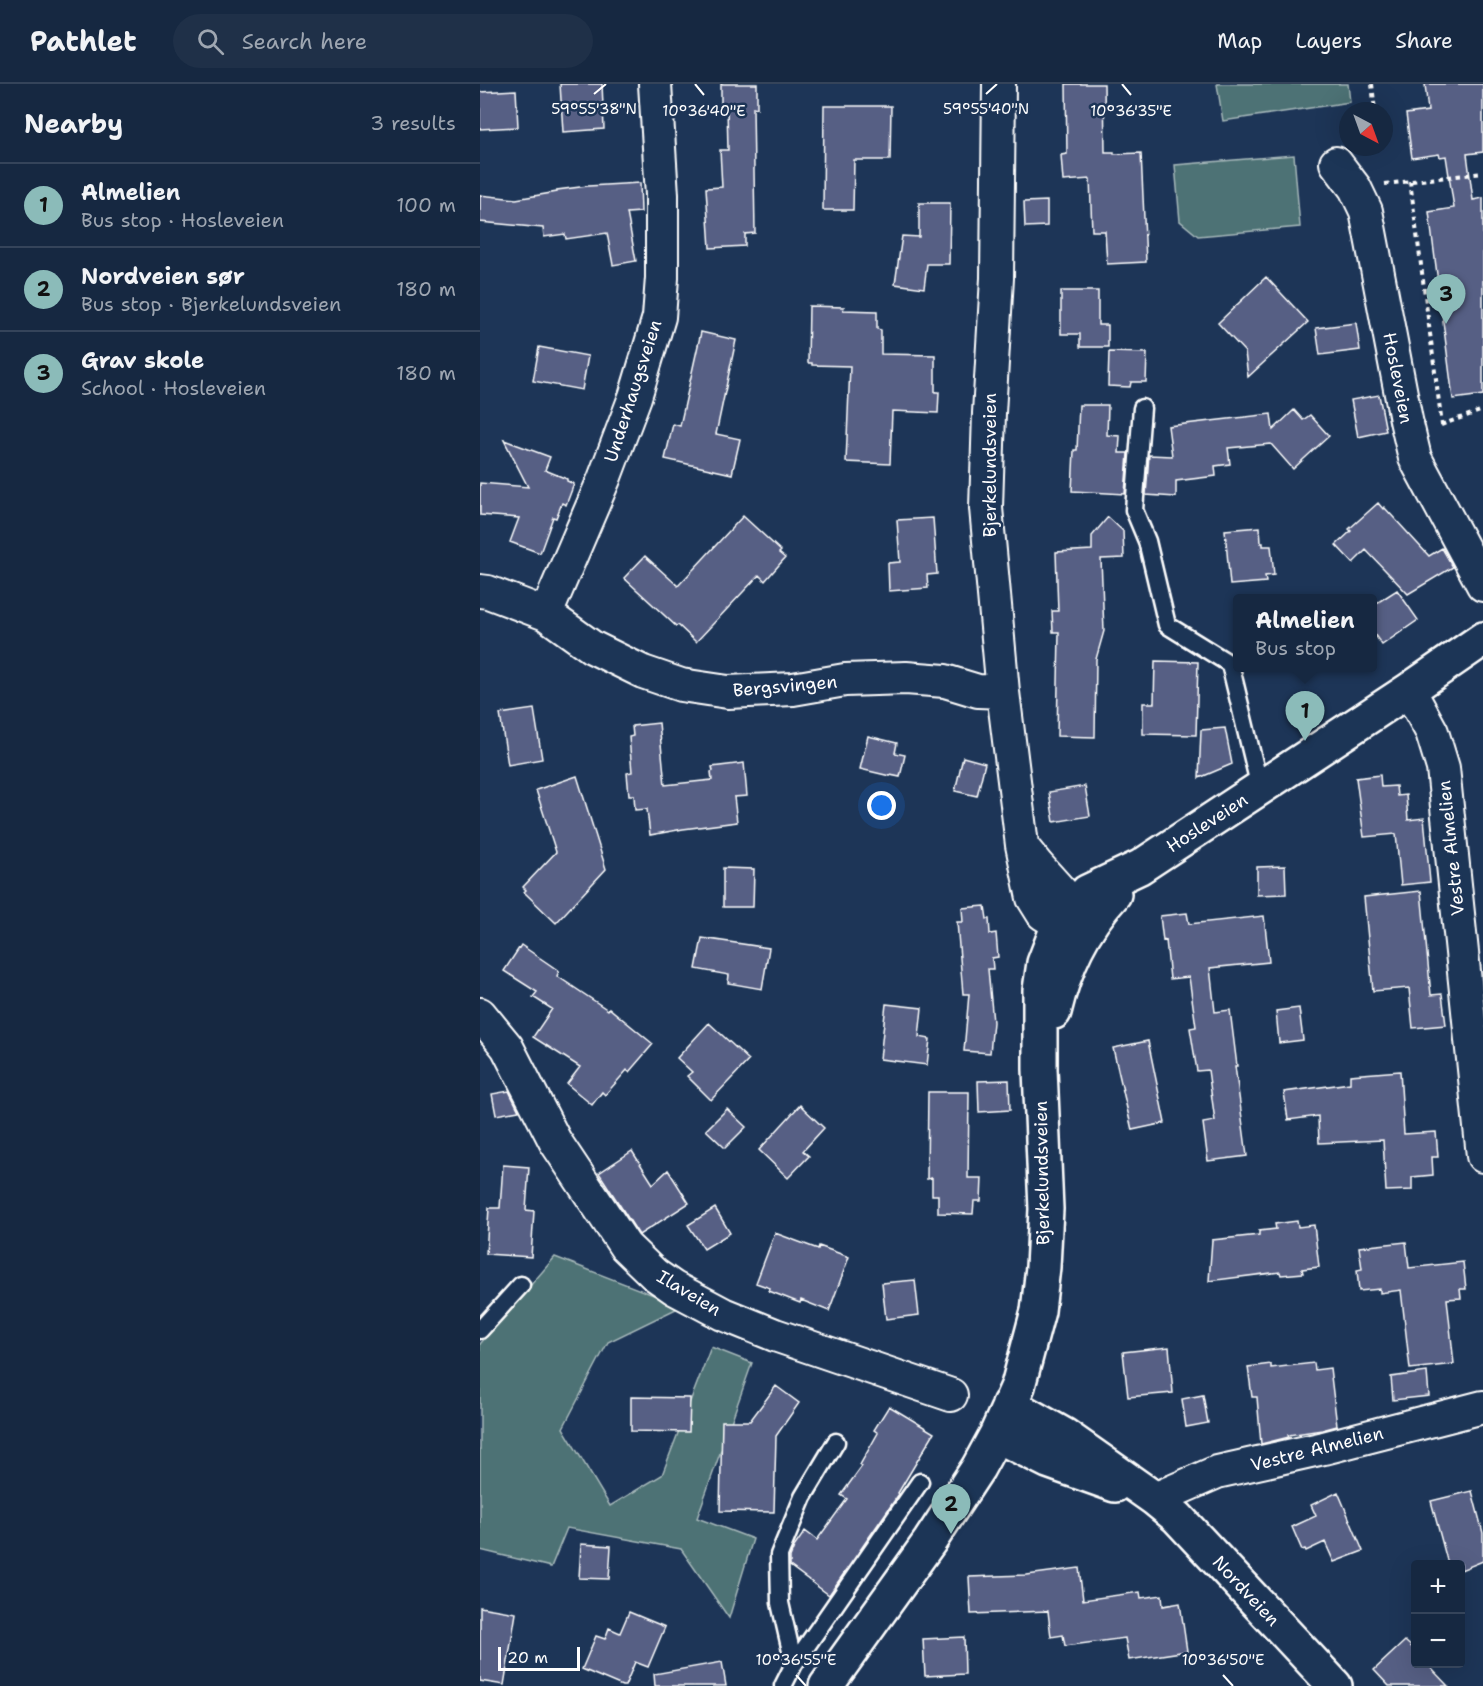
<!DOCTYPE html>
<html lang="en">
<head>
<meta charset="utf-8">
<style>
	:root { --surface:#162841; --page:#1f3048; --text:#f1f3f6; --muted:#9ea6b1; --line:#35445a; --accent:#8bbbb9 }
	body { margin:0; font-family:"Shantell Sans",sans-serif; background:var(--page); color:var(--text) }
	.controls { position:absolute; right:18px; bottom:18px; display:grid; overflow:hidden; border-radius:6px; box-shadow:0 6px 24px #0002 }
	.controls button { width:54px; height:54px; display:grid; place-items:center; padding:0; border:0; border-bottom:2px solid var(--line); background:var(--surface); color:var(--text); font:30px sans-serif }
	.compass { position:absolute; left:859px; top:18px; width:54px; height:54px; border-radius:50%; background:var(--surface); box-shadow:0 6px 24px #0002; rotate:139deg }
	.scale { position:absolute; left:18px; bottom:15px; width:82px; box-sizing:border-box; padding-left:6px; border:3px solid #fff; border-top:0; font-size:16px; line-height:21px; white-space:nowrap; color:#fff; -webkit-text-stroke:4px #1d3557; paint-order:stroke }
	.you { position:absolute; left:402px; top:722px; width:21px; height:21px; margin:-15px; border:4px solid #fff; border-radius:50%; background:#1a73e8; box-shadow:0 0 0 9px #1a73e833 }
	.badge { display:grid; place-items:center; width:39px; height:39px; border-radius:50%; background:var(--accent); color:#111; font-size:20px; font-weight:700 }
	.pin { position:absolute; translate:-50% -50px; filter:drop-shadow(0 2px 3px #0008) }
	.pin::after { content:''; position:absolute; top:32px; width:21px; height:18px; background:inherit; clip-path:polygon(0 0,100% 0,50% 100%) }
	.popup { position:absolute; left:753px; top:510px; width:144px; height:78px; box-sizing:border-box; display:grid; place-content:center; border-radius:6px; background:var(--surface); filter:drop-shadow(0 2px 4px #0005); font-size:20px; white-space:nowrap; color:var(--muted) }
	.popup b { font-size:22px; color:var(--text) }
	.popup::after { content:''; position:absolute; left:50%; top:100%; margin-left:-12px; border:12px solid transparent; border-top-color:var(--surface) }
	.list { margin:0; padding:0; list-style:none }
	h2 { display:flex; justify-content:space-between; align-items:center; height:78px; margin:0; padding:0 24px; font-size:26px }
	h2 small { font-size:20px; font-weight:400; color:var(--muted) }
	.list li { display:grid; grid-template-columns:39px 1fr auto; gap:18px; align-items:center; box-sizing:border-box; height:84px; padding:0 24px; border-top:2px solid var(--line) }
	.list b { display:block; font-size:22px; white-space:nowrap }
	.list p { margin:0; font-size:20px; white-space:nowrap; color:var(--muted) }
	.list em { font-size:20px; font-style:normal; color:var(--muted) }
	.icon { flex:none; width:33px; height:33px; fill:none; stroke:currentColor; stroke-width:2; stroke-linecap:round; stroke-linejoin:round }
	.map { position:relative; flex:none; width:1003px; height:1602px; overflow:hidden }
	header { display:flex; align-items:center; gap:36px; box-sizing:border-box; height:84px; padding:0 30px; background:var(--surface); border-bottom:2px solid var(--line) }
	header strong { font-size:28px }
	nav { display:flex; gap:33px; margin-inline-start:auto; font-size:21px }
	.search { width:420px; height:54px; background:var(--page); display:flex; align-items:center; gap:15px; box-sizing:border-box; padding:0 21px; border-radius:33px; color:var(--muted); font-size:22px }
	main { display:flex }
	aside { flex:1; background:var(--surface) }
	.map>svg:first-child { display:block }
</style>
</head>
<body>
<header>
<strong>Pathlet</strong>
<div class="search"><svg class="icon" aria-label="search" viewBox="0 0 24 24"><circle cx="10" cy="10" r="6"/><path d="M15 15l6 6"/></svg>Search here</div>
<nav><a>Map</a><a>Layers</a><a>Share</a></nav>
</header>
<main>
<aside>
<h2>Nearby<small>3 results</small></h2>
<ul class="list">
<li><span class="badge">1</span><div><b>Almelien</b><p>Bus stop · Hosleveien</p></div><em>100 m</em></li>
<li><span class="badge">2</span><div><b>Nordveien sør</b><p>Bus stop · Bjerkelundsveien</p></div><em>180 m</em></li>
<li><span class="badge">3</span><div><b>Grav skole</b><p>School · Hosleveien</p></div><em>180 m</em></li>
</ul>
</aside>
<div class="map">
<svg width="1003" height="1602" viewBox="0 0 1003 1602">
	<rect width="100%" height="100%" fill="#1d3557"/>
	<filter id="ink" filterUnits="userSpaceOnUse"><feTurbulence type="fractalNoise" baseFrequency=".0167" numOctaves="2"/><feDisplacementMap in="SourceGraphic" scale="12" xChannelSelector="R" yChannelSelector="G"/><feConvolveMatrix kernelMatrix="1 2 1 2 8 2 1 2 1" color-interpolation-filters="sRGB"/></filter>
	<g filter="url(#ink)">
		<path fill="#4e7274" stroke="#a6b8ba" stroke-width="1.5" d="M737 0H868L870 18 743 37Z
			M814 71 820 143 718 152 700 137 695 81Z
			M75 1173 202 1222 128 1258 83 1344 130 1422 182 1391 231 1263 272 1279 217 1434 273 1455 249 1534 201 1465 87 1444 71 1483 0 1466V1260Z"/>
		<path fill="#565e84" stroke="#fff" stroke-width="1.5" d="M80 0H122L124 45 83 48Z
			M241 0H277V24L273 23 275 149 265 150V162L230 164 226 104 242 103 240 66H248L247 23H241Z
			M586 0H624L625 68H634V70L661 69 666 178 627 180 625 147H612L610 95 583 97 581 71 587 70Z
			M945 0H1003V68L987 70 993 116 1003 114V311L973 315 949 128 974 124 966 72 960 73 959 70 932 74 926 30 948 27Z
			M36 6 38 43 0 45V8Z
			M344 22H411L410 76H374L373 126H343Z
			M160 99 161 128 147 129 156 177 133 181 127 149 86 155 85 150 64 153 63 144 0 138V111L36 115 77 108V106L108 102Z
			M567 117V142L545 143 544 118Z
			M439 119H470L469 180H447L444 204 415 200 422 152 439 153Z
			M786 193 828 238 768 293 765 268 738 239Z
			M581 207H618V241H628V263H600V250H581Z
			M329 222 364 223 363 226 397 227V245L401 246V270L455 271V308H459L458 329 412 327 410 380 366 378 370 282 332 281V279H328Z
			M876 239 880 266 840 271 836 244Z
			M221 248 256 256 236 350 260 355 252 390 185 375 193 340 200 342Z
			M59 263 108 272 102 306 53 297Z
			M629 268 667 269 666 298H651L650 303 628 302Z
			M899 311 906 347 878 353 871 316Z
			M599 321H628L627 351 640 352 639 369H648L645 410 592 407 594 366H597Z
			M814 326 823 336 830 331 849 352 813 385 791 360 748 364 750 380 735 382 736 392 696 397V413L666 411 669 371 692 372 688 342 791 330 793 346Z
			M24 356 70 373 65 386 87 395V397L94 400 86 421 82 419 76 434 73 433 60 469 30 458 39 434 0 431V399L48 403Z
			M898 419 903 425 904 423 949 472 962 464 973 483 928 510 886 466 873 479 856 461 871 447 869 445Z
			M263 432 301 467 299 469 305 474 285 497 279 491 216 558 198 541 196 542 144 494 165 472 198 502Z
			M628 433 643 447 644 474 621 475 624 547 616 575 615 653 577 652 579 548H573L572 527H578L576 468 612 466V452Z
			M453 434 457 490 447 491 448 504 409 507 408 479 420 478 417 436Z
			M780 443 781 459H783V462H791L794 491 785 492 786 498 750 501 745 446Z
			M917 506 938 536 902 561 892 547V522Z
			M675 577 718 578 716 651 663 650V619H674Z
			M54 625 62 675 28 681 20 630Z
			M179 639 185 701 232 696 231 688 233 687 232 683 264 679 267 712 254 713 257 738 203 745 170 751 167 725 155 726 154 711H149L147 689 152 688 149 653 153 652 152 642Z
			M745 644 752 680 719 694 721 646Z
			M388 652 417 659 415 669 425 671 420 693 410 691V692L380 685Z
			M483 673 505 679 497 712 475 707Z
			M900 691 901 703 916 702 917 712 926 711 928 736 944 734 950 798 921 801 916 750 884 753 876 694Z
			M97 692 126 785 76 839 44 808 46 806 43 803 76 768 56 706Z
			M605 702 610 732 574 738 569 708Z
			M805 782 806 810 777 811V783Z
			M243 784 274 785 273 823H243Z
			M941 807 951 911 962 910 966 941 933 944 929 904 893 907 884 813Z
			M505 822 507 835H509L510 850 516 849 518 873 512 874 513 885H508L513 938 510 969 484 967 489 910H483L477 838H483L482 824Z
			M707 829 709 840 784 832 789 878 730 884 735 928 750 926 757 982H755L767 1072 728 1077 723 1039 735 1037 728 986 717 987 710 944 716 943 709 893 690 895 686 856 683 857 680 832Z
			M222 854 289 864 282 905 248 899 249 891 216 885Z
			M41 861 79 887 77 892 128 926 129 924 173 960 149 988 147 986 125 1011 122 1008 112 1021 87 1000 100 983 53 953 72 925 53 913 57 908 24 887Z
			M406 920 442 924 439 953 450 955 447 981 400 975Z
			M819 924 823 956 799 959 796 927Z
			M229 939 269 976 231 1016 207 992 212 988 197 974Z
			M668 957 685 1039 652 1046 633 964Z
			M920 987 924 1050 956 1048 958 1073H952L953 1091 932 1093V1106L906 1107 903 1056 839 1059 838 1032 808 1036 804 1008 870 999V991Z
			M529 996 530 1026 499 1028 498 997Z
			M29 1007 39 1027 16 1031 12 1010Z
			M448 1008H489L488 1094H502L501 1117H494L493 1130 458 1129V1111H452V1094L447 1095Z
			M320 1021 344 1044 323 1067 329 1072 308 1094 279 1066Z
			M247 1025 266 1043 245 1064 226 1046Z
			M152 1067 173 1100 188 1086 209 1119 159 1151 119 1089Z
			M23 1081 49 1083 46 1126 54 1127 51 1173 6 1170 9 1124H20Z
			M235 1124 250 1149 224 1165 208 1141Z
			M817 1137 818 1143 834 1141 839 1183 822 1185 823 1189 801 1191 800 1188 729 1197 732 1156 779 1151V1147L796 1145 795 1140Z
			M295 1149 338 1165 339 1162 369 1173 349 1227 321 1216 320 1219 289 1207 290 1204 276 1199Z
			M926 1158 929 1184 983 1178 986 1205H980L981 1214 967 1215 974 1280 930 1285 921 1206 900 1209V1205L879 1207 877 1186 882 1185 879 1163Z
			M435 1196 439 1231 406 1235 402 1199Z
			M689 1263 693 1309 648 1313 643 1268Z
			M834 1279 835 1286 850 1284 857 1342 842 1346 808 1351 809 1353 781 1360 777 1313H772L768 1283 791 1280V1284Z
			M947 1288 949 1312 913 1316 911 1293Z
			M296 1302 319 1319 296 1352 294 1428 240 1427 242 1337H270Z
			M723 1311 728 1339 706 1343 702 1315Z
			M151 1313 210 1314 209 1348 151 1347Z
			M409 1322 454 1349 418 1409 419 1410 349 1511 310 1482V1473L314 1463 325 1447 337 1456 367 1415 361 1411 382 1382 380 1381 398 1349 394 1346Z
			M992 1407 1003 1449V1477L981 1486V1480H968L951 1417Z
			M858 1408 883 1467 854 1478 845 1458 826 1467 825 1465 822 1466 812 1443 836 1432 831 1421Z
			M101 1460 131 1462 129 1495 99 1494Z
			M599 1484 603 1516 660 1508 661 1514 682 1511 683 1522 700 1519 707 1567 649 1576 645 1554 585 1562 583 1551 571 1553 568 1527 491 1530 489 1493 547 1491Z
			M0 1523 36 1529 24 1601 0 1597Z
			M149 1528 185 1543 168 1583 155 1578 145 1602H142L102 1585 116 1552 125 1555 129 1544 140 1549Z
			M484 1553 485 1590 445 1592 443 1555Z
			M925 1557 936 1567V1580H947L968 1602H909L894 1586Z
			M242 1578 246 1602H175L174 1590Z"/>
		<g fill="none" stroke-linecap="round" stroke-linejoin="round">
			<defs>
				<path id="service" d="M662 324 654 426 667 457 687 541 750 580 780 704
					M0 1246 41 1201
					M314 1580 300 1519 299 1471 323 1413 356 1358
					M303 1602 314 1580 440 1398"/>
				<path id="minor" d="M519 0 517 194 509 329 506 424 523 608 542 761 553 814 563 830 579 840 604 845
					M856 79 875 104 886 127 926 336 935 374 1003 501
					M0 507 8 508 66 530 112 563 163 588 201 601 248 608 313 605 365 596 426 594 465 597 498 607 523 608
					M66 530 124 395 155 313 179 233 182 194V111L175 0
					M929 606 952 648 963 684 1003 1072
					M545 766 558 782 595 823 605 845
					M0 930 27 963 75 1057 145 1162 174 1190 194 1204 243 1230 295 1251 471 1311
					M675 1415 737 1388 844 1364 1003 1323"/>
				<path id="secondary" d="M574 928C585 882 602 845 634 810
					M529 1320 584 1351 675 1415 697 1433 855 1602
					M516 1351 568 1377 635 1401
					M346 1602 450 1457 498 1384 516 1351 538 1302 558 1227 563 1183 566 1125 560 985V906L564 879 579 840 607 808 660 783 929 606 1003 555"/>
			</defs>
			<use href="#service" stroke="#fff" stroke-width="21"/>
			<use href="#minor" stroke="#fff" stroke-width="36"/>
			<use href="#secondary" stroke="#fff" stroke-width="38"/>
			<path stroke="#fff" stroke-width="4" stroke-dasharray="4.5 4.5" stroke-linecap="butt" d="M892 0 895 27
				M930 97 962 341
				M905 100 1003 89
				M961 341 1003 326"/>
			<use href="#service" stroke="#1d3557" stroke-width="16"/>
			<use href="#minor" stroke="#1d3557" stroke-width="32"/>
			<use href="#secondary" stroke="#1d3557" stroke-width="33"/>
		</g>
	</g>
	<path fill="none" stroke="#fff" stroke-width="2" d="M215 0 224 11M642 0 651 11M114 10 126 0M506 10 517 0M316 1591 326 1602M743 1591 753 1602"/>
	<g text-anchor="middle" dominant-baseline="central" stroke-width="5" stroke-linejoin="round" paint-order="stroke">
		<g font-size="18" fill="#fff" stroke="#1d3557">
			<text transform="translate(918 294) rotate(79)">Hosleveien</text>
			<text transform="translate(153 307) rotate(-72)">Underhaugsveien</text>
			<text transform="translate(510 381) rotate(-90)">Bjerkelundsveien</text>
			<text transform="translate(305 602) rotate(-5)">Bergsvingen</text>
			<text transform="translate(727 739) rotate(-33)">Hosleveien</text>
			<text transform="translate(971 764) rotate(-96)">Vestre Almelien</text>
			<text transform="translate(562 1089) rotate(-91)">Bjerkelundsveien</text>
			<text transform="translate(209 1209) rotate(31)">Ilaveien</text>
			<text transform="translate(837 1365) rotate(-14)">Vestre Almelien</text>
			<text transform="translate(766 1507) rotate(47)">Nordveien</text>
		</g>
	</g>
	<g font-size="15" text-anchor="middle" fill="#fff" stroke="#1d3557" stroke-width="5" stroke-linejoin="round" paint-order="stroke">
		<text x="114" y="30">59°55'38"N</text>
		<text x="506" y="30">59°55'40"N</text>
		<text x="224" y="32">10°36'40"E</text>
		<text x="651" y="32">10°36'35"E</text>
		<text x="316" y="1581">10°36'55"E</text>
		<text x="743" y="1581">10°36'50"E</text>
	</g>
</svg>
<div class="controls">
<button>+</button>
<button>−</button>
</div>
<svg class="compass" viewBox="-18 -18 36 36"><path d="M0-13l5 13h-10z" fill="#e53935"/><path d="M0 13l5-13h-10z" fill="#9ea6b1"/></svg>
<div class="scale">20 m</div>
<div class="you"></div>
<div class="pin badge" style="left:825px;top:657px">1</div>
<div class="popup"><b>Almelien</b>Bus stop</div>
<div class="pin badge" style="left:471px;top:1450px">2</div>
<div class="pin badge" style="left:966px;top:240px">3</div>
</div>
</main>
</body>
</html>
